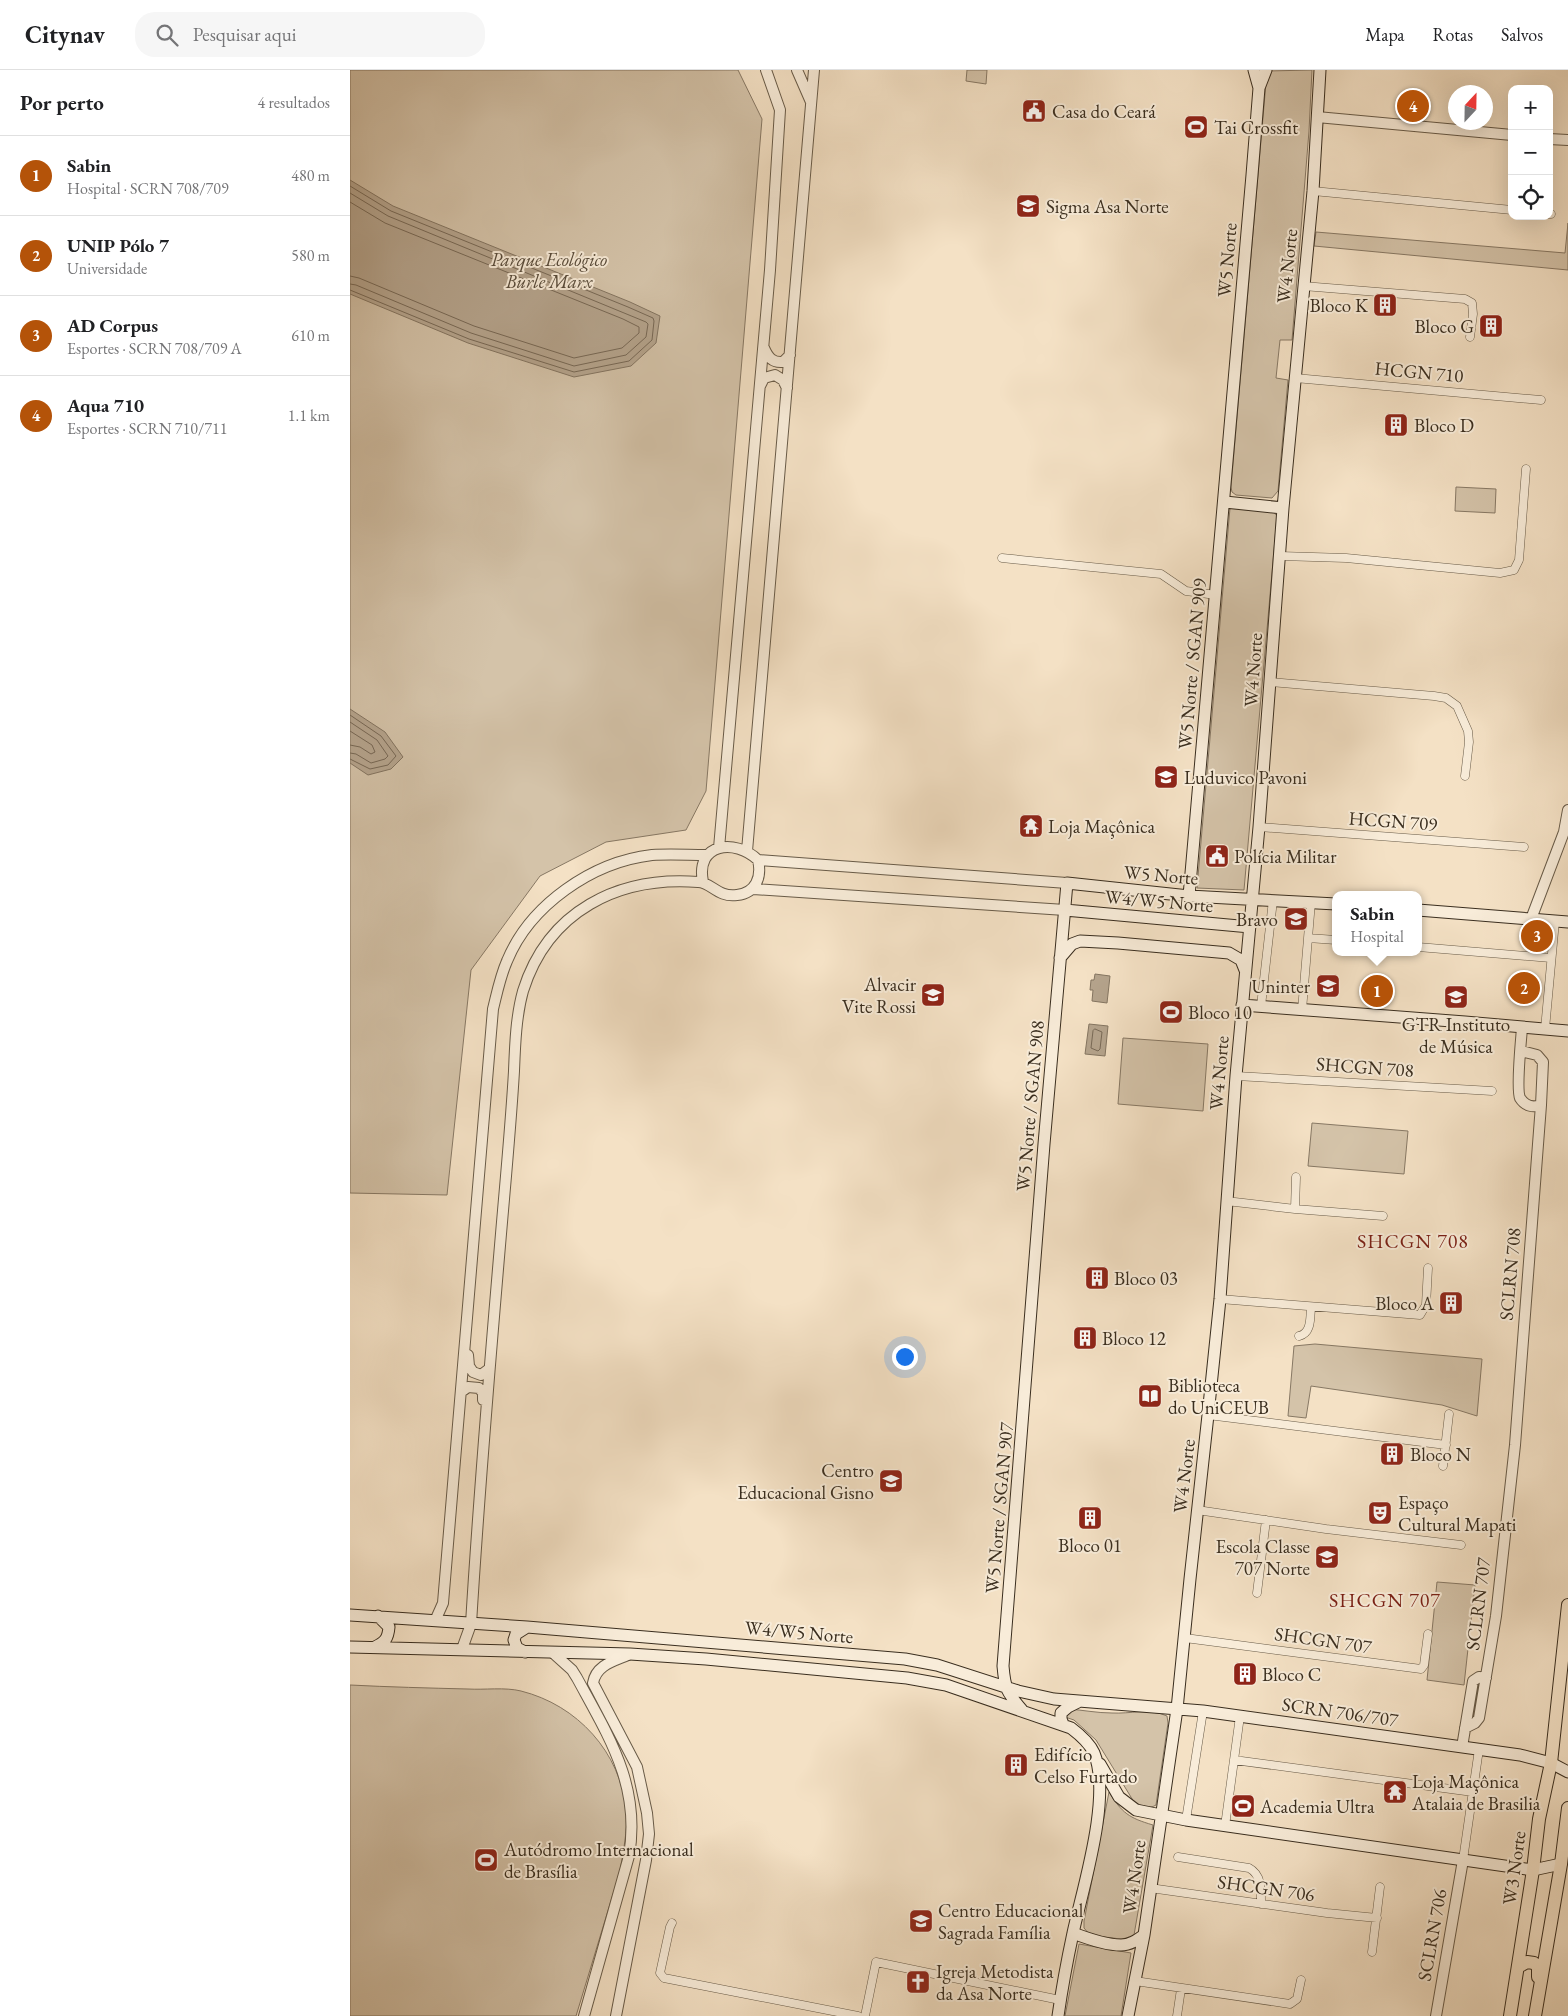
<!DOCTYPE html>
<html lang="pt">
<head>
<meta charset="utf-8">
<style>
	:root { --surface:#fff; --page:#f6f6f6; --text:#202124; --muted:#757577; --line:#e0e0e0; --accent:#b45309 }
	body { margin:0; font-family:"EB Garamond",serif; background:var(--page); color:var(--text) }
	.controls { position:absolute; right:15px; top:15px; display:grid; overflow:hidden; border-radius:10px; box-shadow:0 5px 20px #0002 }
	.controls button { width:45px; height:45px; display:grid; place-items:center; padding:0; border:0; border-bottom:1px solid var(--line); background:var(--surface); color:var(--text); font:25px sans-serif }
	.compass { position:absolute; left:1098px; top:15px; width:45px; height:45px; border-radius:50%; background:var(--surface); box-shadow:0 5px 20px #0002; rotate:22deg }
	.you { position:absolute; left:554px; top:1286px; width:18px; height:18px; margin:-12px; border:4px solid #fff; border-radius:50%; background:#1a73e8; box-shadow:0 0 0 8px #1a73e833 }
	.badge { display:grid; place-items:center; width:32px; height:32px; border-radius:50%; background:var(--accent); color:#fff; font-size:16px; font-weight:700 }
	.pin { position:absolute; translate:-50% -50%; border:2px solid #fff; box-shadow:0 1px 5px #0006 }
	.popup { position:absolute; left:982px; top:821px; width:90px; height:65px; box-sizing:border-box; display:grid; place-content:center; border-radius:10px; background:var(--surface); filter:drop-shadow(0 1px 4px #0005); font-size:16px; white-space:nowrap; color:var(--muted) }
	.popup b { font-size:19px; color:var(--text) }
	.popup::after { content:''; position:absolute; left:50%; top:100%; margin-left:-10px; border:10px solid transparent; border-top-color:var(--surface) }
	.list { margin:0; padding:0; list-style:none }
	h2 { display:flex; justify-content:space-between; align-items:center; height:65px; margin:0; padding:0 20px; font-size:21px }
	h2 small { font-size:16px; font-weight:400; color:var(--muted) }
	.list li { display:grid; grid-template-columns:32px 1fr auto; gap:15px; align-items:center; box-sizing:border-box; height:80px; padding:0 20px; border-top:1px solid var(--line) }
	.list b { display:block; font-size:19px; white-space:nowrap }
	.list p { margin:0; font-size:16px; white-space:nowrap; color:var(--muted) }
	.list em { font-size:16px; font-style:normal; color:var(--muted) }
	.icon { flex:none; width:28px; height:28px; fill:none; stroke:currentColor; stroke-width:2; stroke-linecap:round; stroke-linejoin:round }
	.map { position:relative; flex:none; width:1218px; height:1946px; overflow:hidden }
	header { display:flex; align-items:center; gap:30px; box-sizing:border-box; height:70px; padding:0 25px; background:var(--surface); border-bottom:1px solid var(--line) }
	header strong { font-size:24px }
	nav { display:flex; gap:28px; margin-inline-start:auto; font-size:18px }
	.search { width:350px; height:45px; background:var(--page); display:flex; align-items:center; gap:12px; box-sizing:border-box; padding:0 18px; border-radius:20px; color:var(--muted); font-size:19px }
	main { display:flex }
	aside { flex:1; background:var(--surface) }
	.map>svg:first-child { display:block }
</style>
</head>
<body>
<header>
<strong>Citynav</strong>
<div class="search"><svg class="icon" aria-label="search" viewBox="0 0 24 24"><circle cx="10" cy="10" r="6"/><path d="M15 15l6 6"/></svg>Pesquisar aqui</div>
<nav><a>Mapa</a><a>Rotas</a><a>Salvos</a></nav>
</header>
<main>
<aside>
<h2>Por perto<small>4 resultados</small></h2>
<ul class="list">
<li><span class="badge">1</span><div><b>Sabin</b><p>Hospital · SCRN 708/709</p></div><em>480 m</em></li>
<li><span class="badge">2</span><div><b>UNIP Pólo 7</b><p>Universidade</p></div><em>580 m</em></li>
<li><span class="badge">3</span><div><b>AD Corpus</b><p>Esportes · SCRN 708/709 A</p></div><em>610 m</em></li>
<li><span class="badge">4</span><div><b>Aqua 710</b><p>Esportes · SCRN 710/711</p></div><em>1.1 km</em></li>
</ul>
</aside>
<div class="map">
<svg width="1218" height="1946" viewBox="0 0 1218 1946">
	<rect width="100%" height="100%" fill="#f4e1c5"/>
	<filter id="stains"><feTurbulence type="fractalNoise" baseFrequency=".004" numOctaves="4"/><feColorMatrix values="0 0 0 0 .2 0 0 0 0 .09 0 0 0 0 .02 0 0 0 .5 -.17"/></filter>
	<radialGradient id="worn" r=".72"><stop offset=".6" stop-color="#630" stop-opacity="0"/><stop offset="1" stop-color="#630" stop-opacity=".3"/></radialGradient>
	<path fill="#d4c3a9" stroke="#877864" d="M0 0H388L412 49 356 721 336 760 256 772 190 806 121 900 97 1125 0 1123Z
		M617 0H637L636 14 616 11Z
		M962 0 959 61 942 270H930L926 308 938 310 928 421 922 428 886 425 882 422 881 417 917 1Z
		M1218 153V200L964 176 966 162 1215 183Z
		M1106 417 1146 419 1145 443 1105 441Z
		M883 436 922 440 927 446 894 820 847 818 880 438Z
		M773 968 858 974 853 1041 768 1034Z
		M962 1053 1058 1061 1054 1104 958 1096Z
		M965 1274 1132 1289 1127 1346 1092 1335 961 1316 956 1348 938 1346 944 1276Z
		M1087 1512 1125 1515 1114 1615 1077 1610Z
		M0 1615C39 1617 78 1618 118 1619 134 1620 155 1617 171 1621 227 1635 271 1682 276 1741 278 1760 273 1782 270 1801L226 1946H0Z
		M718 1639C733 1640 747 1643 762 1643 780 1644 800 1638 817 1646L818 1653 806 1735C798 1740 792 1736 784 1732L746 1670 724 1650 712 1646Z
		M759 1722C772 1743 779 1748 803 1755L784 1865 778 1870 740 1865 734 1858V1851Z
		M729 1874 781 1883 771 1946H715Z"/>
	<path fill="#b5a48d" stroke="#847561" d="M0 110 43 136 280 232 310 246 306 273 281 296 224 307 118 273 0 224Z
		M0 639 35 662 53 687 41 699 18 705 0 693Z
		M745 904 760 906 757 933 742 931 743 920H740L741 910H744Z
		M739 954 758 956 755 986 735 984Z"/>
	<g fill="none" stroke-linecap="round" stroke-linejoin="round">
		<path stroke="#786956" stroke-width="1" d="M0 116 41 141 278 237 303 248 304 251 302 270 279 291 224 302 119 269 0 220
			M0 123 38 146 296 252 298 254 296 267 276 285 224 296 121 263 6 215 0 214
			M0 132 35 153 273 249 289 257V263L272 278 224 288 124 256 9 208 0 206
			M0 645 31 666 46 686 38 695 20 699 0 689
			M0 652 27 670 38 686 35 689 21 693 6 684 0 683
			M0 661 22 675 25 682 21 684 10 677 0 675
			M745 959 752 962 750 979 748 981 741 978 743 961Z"/>
		<defs>
			<path id="minor" d="M963 121 1162 140
				M1199 144H1201
				M953 216 1115 229 1122 233 1123 244 1120 267
				M945 308 1191 330
				M930 486 996 488 1150 503 1164 500 1169 490 1176 399
				M652 488 811 504 836 521 866 525
				M920 612 1084 626 1096 628 1107 636 1118 661 1119 672 1115 706
				M909 757 1174 777
				M958 868 986 870
				M1068 877 1201 888
				M911 936 923 830
				M952 940 961 832
				M1195 959 1205 851
				M886 1006 1142 1021
				M876 1131 945 1139 1033 1146
				M945 1139 946 1107
				M870 1229 1070 1245 1076 1235 1078 1198
				M949 1266C962 1263 960 1247 961 1237
				M858 1345 1096 1375
				M1093 1396 1099 1344
				M847 1440 976 1459 1111 1475
				M907 1523 916 1450
				M835 1568 1071 1599 1074 1595 1078 1564
				M884 1690 1123 1722
				M836 1750 853 1641
				M875 1756 890 1646
				M828 1787 899 1798C912 1805 911 1820 911 1834
				M1113 1790 1129 1679
				M800 1818 977 1843 1027 1848
				M322 1853 320 1857 310 1903 314 1908 508 1946
				M1022 1882 1030 1817
				M785 1911 940 1934 947 1929 951 1910
				M515 1946 526 1892 710 1930
				M827 1946 831 1919"/>
			<path id="tertiary" d="M447 0 461 32
				M967 47 1162 65
				M1199 69 1218 70
				M414 278C418 287 422 293 433 292L440 285
				M410 316 414 308 425 305 433 310 437 318
				M369 778 420 200 430 40 416 0
				M397 781 464 0
				M408 790 717 813
				M403 819 715 840
				M1181 849 1214 762 1218 740
				M1171 981 1187 985 1193 992 1191 1035C1183 1038 1175 1036 1170 1028 1166 1019 1171 971 1172 958
				M118 1285 119 1296 123 1302 131 1305 139 1299
				M111 1322 118 1317 129 1318 133 1323V1330
				M85 1551 93 1533 143 939C147 923 150 907 157 891 180 835 242 792 302 785 320 784 338 785 356 785
				M112 1579 121 1554C130 1404 143 1255 156 1106 159 1071 162 1036 164 1001 165 975 166 946 173 921 198 841 268 806 348 812 361 812 368 828 387 825 406 823 412 807 408 790 385 768 345 773 353 812
				M202 1582 222 1600 227 1608C259 1667 291 1716 279 1786L234 1946
				M1115 1658 1125 1653 1129 1648 1146 1546 1165 1375 1191 1035
				M1112 1677 1123 1611 1129 1607 1136 1608
				M266 1946 296 1790 299 1764 297 1743 287 1697 243 1613C246 1595 264 1591 278 1585
				M1086 1946 1113 1790"/>
			<path id="secondary" d="M909 18 916 0
				M875 432 933 438
				M839 826 902 105 909 18 904 0
				M715 840 900 857
				M1068 840 1218 852
				M710 888 722 874 730 871 768 873 879 883 891 890 895 900
				M892 935 1115 952 1218 961
				M0 1545 177 1557 555 1589 587 1595 668 1621 704 1629 853 1641 1170 1685 1201 1693 1218 1702
				M0 1577 280 1584 356 1589 557 1608 596 1615 721 1658C729 1664 739 1672 744 1683 762 1726 733 1817 723 1863 717 1891 712 1918 708 1946
				M25 1577C35 1572 38 1569 39 1557L28 1546
				M175 1582 167 1578 164 1570 166 1564 177 1557
				M672 1640C657 1622 655 1620 653 1596L694 1074 717 813 839 826 986 834
				M713 1654 711 1649V1643L718 1637 728 1632
				M750 1694 769 1727 786 1740 836 1750 1183 1800 1211 1794
				M723 1863C736 1868 757 1875 771 1875 780 1875 787 1870 794 1865
				M778 1946 794 1865 827 1639 840 1509 858 1345 870 1229 886 1006 909 757 933 438 963 121 970 0"/>
			<path id="primary" d="M1168 1897 1177 1892 1184 1893 1188 1897V1907
				M1160 1946 1183 1800 1189 1749 1201 1693 1218 1535
				M1185 1946 1211 1794 1218 1738"/>
		</defs>
		<use href="#minor" stroke="#685b48" stroke-width="9"/>
		<use href="#tertiary" stroke="#685b48" stroke-width="12"/>
		<use href="#secondary" stroke="#3a2e1f" stroke-width="13"/>
		<use href="#primary" stroke="#3a2e1f" stroke-width="14"/>
		<use href="#minor" stroke="#f8ecd9" stroke-width="8"/>
		<use href="#tertiary" stroke="#f8ecd9" stroke-width="10"/>
		<use href="#secondary" stroke="#f8ecd9" stroke-width="11"/>
		<use href="#primary" stroke="#f4e1c5" stroke-width="12"/>
	</g>
	<defs>
		<symbol id="civic-square" viewBox="-11 -11 22 22"><rect x="-9" y="-9" width="18" height="18" rx="4" fill="#8f2418" stroke="#f8ecd9"/><path d="M-.6-6.5H3V-4.5H.6V-3L4-1V1h2V6H-6V1h2V-1L-.6-3ZM-1.2 2.5V6h2.4V2.5Z" fill="#fff"/></symbol>
		<symbol id="stadium-square" viewBox="-11 -11 22 22"><rect x="-9" y="-9" width="18" height="18" rx="4" fill="#8f2418" stroke="#f8ecd9"/><path d="M0-5a6.5 5 0 1 0 0 10a6.5 5 0 1 0 0-10ZM-3.5-1.8h7v3.6h-7Z" fill="#fff"/></symbol>
		<symbol id="school-square" viewBox="-11 -11 22 22"><rect x="-9" y="-9" width="18" height="18" rx="4" fill="#8f2418" stroke="#f8ecd9"/><path d="M0-5L7-2L0 1L-7-2ZM-4 1L0 2.5L4 1V4Q0 6-4 4Z" fill="#fff"/></symbol>
		<symbol id="building-square" viewBox="-11 -11 22 22"><rect x="-9" y="-9" width="18" height="18" rx="4" fill="#8f2418" stroke="#f8ecd9"/><path d="M-4-6H4V6H1V3H-1V6H-4ZM-2.5-4.3h1.7v1.8h-1.7ZM.8-4.3h1.7v1.8H.8ZM-2.5-1h1.7V.8h-1.7ZM.8-1h1.7V.8H.8Z" fill="#fff"/></symbol>
		<symbol id="temple-square" viewBox="-11 -11 22 22"><rect x="-9" y="-9" width="18" height="18" rx="4" fill="#8f2418" stroke="#f8ecd9"/><path d="M0-6L5-2H3V0L6.5 2.5H4V6H1.5V3h-3V6H-4V2.5H-6.5L-3 0V-2H-5Z" fill="#fff"/></symbol>
		<symbol id="university-square" viewBox="-11 -11 22 22"><rect x="-9" y="-9" width="18" height="18" rx="4" fill="#8f2418" stroke="#f8ecd9"/><path d="M0-5L7-2L0 1L-7-2ZM-4 1L0 2.5L4 1V4Q0 6-4 4Z" fill="#fff"/></symbol>
		<symbol id="library-square" viewBox="-11 -11 22 22"><rect x="-9" y="-9" width="18" height="18" rx="4" fill="#8f2418" stroke="#f8ecd9"/><path d="M-6-4Q-3-5.5-.7-3.5V5Q-3 3-6 4ZM6-4Q3-5.5 .7-3.5V5Q3 3 6 4Z" fill="#fff"/></symbol>
		<symbol id="theatre-square" viewBox="-11 -11 22 22"><rect x="-9" y="-9" width="18" height="18" rx="4" fill="#8f2418" stroke="#f8ecd9"/><path d="M-5-5.5Q0-4 5-5.5V0Q5 5 0 6Q-5 5-5 0ZM-3.3-2.5H-1v1.5H-3.3ZM1-2.5H3.3v1.5H1ZM-2.8 1Q0 5.5 2.8 1Z" fill="#fff"/></symbol>
		<symbol id="church-square" viewBox="-11 -11 22 22"><rect x="-9" y="-9" width="18" height="18" rx="4" fill="#8f2418" stroke="#f8ecd9"/><path d="M-1.2-6h2.4v3.5h3.3v2.4h-3.3V6h-2.4V-.1h-3.3v-2.4h3.3Z" fill="#fff"/></symbol>
	</defs>
	<g fill-rule="evenodd">
		<use href="#civic-square" x="670" y="27" width="28" height="28"/>
		<use href="#stadium-square" x="832" y="43" width="28" height="28"/>
		<use href="#school-square" x="664" y="122" width="28" height="28"/>
		<use href="#building-square" x="1021" y="221" width="28" height="28"/>
		<use href="#building-square" x="1127" y="242" width="28" height="28"/>
		<use href="#building-square" x="1032" y="341" width="28" height="28"/>
		<use href="#school-square" x="802" y="693" width="28" height="28"/>
		<use href="#temple-square" x="667" y="742" width="28" height="28"/>
		<use href="#civic-square" x="853" y="772" width="28" height="28"/>
		<use href="#school-square" x="932" y="835" width="28" height="28"/>
		<use href="#university-square" x="964" y="902" width="28" height="28"/>
		<use href="#school-square" x="569" y="911" width="28" height="28"/>
		<use href="#school-square" x="1092" y="913" width="28" height="28"/>
		<use href="#stadium-square" x="807" y="928" width="28" height="28"/>
		<use href="#building-square" x="733" y="1194" width="28" height="28"/>
		<use href="#building-square" x="1087" y="1219" width="28" height="28"/>
		<use href="#building-square" x="721" y="1254" width="28" height="28"/>
		<use href="#library-square" x="786" y="1312" width="28" height="28"/>
		<use href="#building-square" x="1028" y="1370" width="28" height="28"/>
		<use href="#school-square" x="527" y="1397" width="28" height="28"/>
		<use href="#theatre-square" x="1016" y="1429" width="28" height="28"/>
		<use href="#building-square" x="726" y="1434" width="28" height="28"/>
		<use href="#school-square" x="963" y="1473" width="28" height="28"/>
		<use href="#building-square" x="881" y="1590" width="28" height="28"/>
		<use href="#building-square" x="652" y="1681" width="28" height="28"/>
		<use href="#temple-square" x="1031" y="1708" width="28" height="28"/>
		<use href="#stadium-square" x="879" y="1722" width="28" height="28"/>
		<use href="#stadium-square" x="122" y="1776" width="28" height="28"/>
		<use href="#school-square" x="557" y="1837" width="28" height="28"/>
		<use href="#church-square" x="554" y="1898" width="28" height="28"/>
	</g>
	<g text-anchor="middle" dominant-baseline="central" stroke-width="4" stroke-linejoin="round" paint-order="stroke">
		<g font-size="19" fill="#3a2e1f" stroke="#f8ecd9" text-anchor="start">
			<text x="702" y="41">Casa do Ceará</text>
			<text x="864" y="57">Tai Crossfit</text>
			<text x="696" y="136">Sigma Asa Norte</text>
			<text x="1018" y="235" text-anchor="end">Bloco K</text>
			<text x="1124" y="256" text-anchor="end">Bloco G</text>
			<text x="1064" y="355">Bloco D</text>
			<text x="834" y="707">Luduvico Pavoni</text>
			<text x="698" y="756">Loja Maçônica</text>
			<text x="884" y="786">Polícia Militar</text>
			<text x="928" y="849" text-anchor="end">Bravo</text>
			<text x="566" y="914" text-anchor="end">Alvacir<tspan x="566" dy="22">Vite Rossi</tspan></text>
			<text x="960" y="916" text-anchor="end">Uninter</text>
			<text x="838" y="942">Bloco 10</text>
			<text x="1106" y="954" text-anchor="middle">GTR Instituto<tspan x="1106" dy="22">de Música</tspan></text>
			<text x="764" y="1208">Bloco 03</text>
			<text x="1084" y="1233" text-anchor="end">Bloco A</text>
			<text x="752" y="1268">Bloco 12</text>
			<text x="818" y="1315">Biblioteca<tspan x="818" dy="22">do UniCEUB</tspan></text>
			<text x="1060" y="1384">Bloco N</text>
			<text x="524" y="1400" text-anchor="end">Centro<tspan x="524" dy="22">Educacional Gisno</tspan></text>
			<text x="1048" y="1432">Espaço<tspan x="1048" dy="22">Cultural Mapati</tspan></text>
			<text x="740" y="1475" text-anchor="middle">Bloco 01</text>
			<text x="960" y="1476" text-anchor="end">Escola Classe<tspan x="960" dy="22">707 Norte</tspan></text>
			<text x="912" y="1604">Bloco C</text>
			<text x="684" y="1684">Edifício<tspan x="684" dy="22">Celso Furtado</tspan></text>
			<text x="1062" y="1711">Loja Maçônica<tspan x="1062" dy="22">Atalaia de Brasilia</tspan></text>
			<text x="910" y="1736">Academia Ultra</text>
			<text x="154" y="1779">Autódromo Internacional<tspan x="154" dy="22">de Brasília</tspan></text>
			<text x="588" y="1840">Centro Educacional<tspan x="588" dy="22">Sagrada Família</tspan></text>
			<text x="586" y="1901">Igreja Metodista<tspan x="586" dy="22">da Asa Norte</tspan></text>
		</g>
		<g font-size="19" font-style="italic" fill="#594c3b" stroke="#f8ecd9">
			<text x="199" y="189">Parque Ecológico<tspan x="199" dy="22">Burle Marx</tspan></text>
		</g>
		<g font-size="19" fill="#3a2e1f" stroke="#f8ecd9">
			<text transform="translate(877 190) rotate(-85)">W5 Norte</text>
			<text transform="translate(937 196) rotate(-84)">W4 Norte</text>
			<text transform="translate(1069 302) rotate(5)">HCGN 710</text>
			<text transform="translate(842 594) rotate(-85)">W5 Norte / SGAN 909</text>
			<text transform="translate(903 600) rotate(-86)">W4 Norte</text>
			<text transform="translate(1043 751) rotate(4)">HCGN 709</text>
			<text transform="translate(811 805) rotate(5)">W5 Norte</text>
			<text transform="translate(809 831) rotate(5)">W4/W5 Norte</text>
			<text transform="translate(1015 997) rotate(4)">SHCGN 708</text>
			<text transform="translate(869 1003) rotate(-85)">W4 Norte</text>
			<text transform="translate(680 1036) rotate(-85)">W5 Norte / SGAN 908</text>
			<text transform="translate(1160 1204) rotate(-85)">SCLRN 708</text>
			<text transform="translate(834 1406) rotate(-83)">W4 Norte</text>
			<text transform="translate(649 1438) rotate(-85)">W5 Norte / SGAN 907</text>
			<text transform="translate(1128 1534) rotate(-83)">SCLRN 707</text>
			<text transform="translate(449 1562) rotate(5)">W4/W5 Norte</text>
			<text transform="translate(973 1570) rotate(8)">SHCGN 707</text>
			<text transform="translate(990 1642) rotate(8)">SCRN 706/707</text>
			<text transform="translate(1164 1798) rotate(-82)">W3 Norte</text>
			<text transform="translate(784 1807) rotate(-82)">W4 Norte</text>
			<text transform="translate(916 1818) rotate(8)">SHCGN 706</text>
			<text transform="translate(1082 1865) rotate(-80)">SCLRN 706</text>
		</g>
		<g font-size="20" letter-spacing="1" fill="#7a1f14" stroke="#f8ecd9">
			<text x="1063" y="1171">SHCGN 708</text>
			<text x="1035" y="1530">SHCGN 707</text>
		</g>
	</g>
	<rect width="100%" height="100%" filter="url(#stains)"/>
	<rect width="100%" height="100%" fill="url(#worn)"/>
</svg>
<div class="controls">
<button>+</button>
<button>−</button>
<button><svg class="icon" aria-label="locate" viewBox="0 0 24 24"><circle cx="12" cy="12" r="6"/><path d="M12 2v4M12 18v4M2 12h4M18 12h4"/></svg></button>
</div>
<svg class="compass" viewBox="-18 -18 36 36"><path d="M0-13l5 13h-10z" fill="#e53935"/><path d="M0 13l5-13h-10z" fill="#757577"/></svg>
<div class="you"></div>
<div class="pin badge" style="left:1027px;top:921px">1</div>
<div class="popup"><b>Sabin</b>Hospital</div>
<div class="pin badge" style="left:1174px;top:918px">2</div>
<div class="pin badge" style="left:1187px;top:866px">3</div>
<div class="pin badge" style="left:1063px;top:36px">4</div>
</div>
</main>
</body>
</html>
